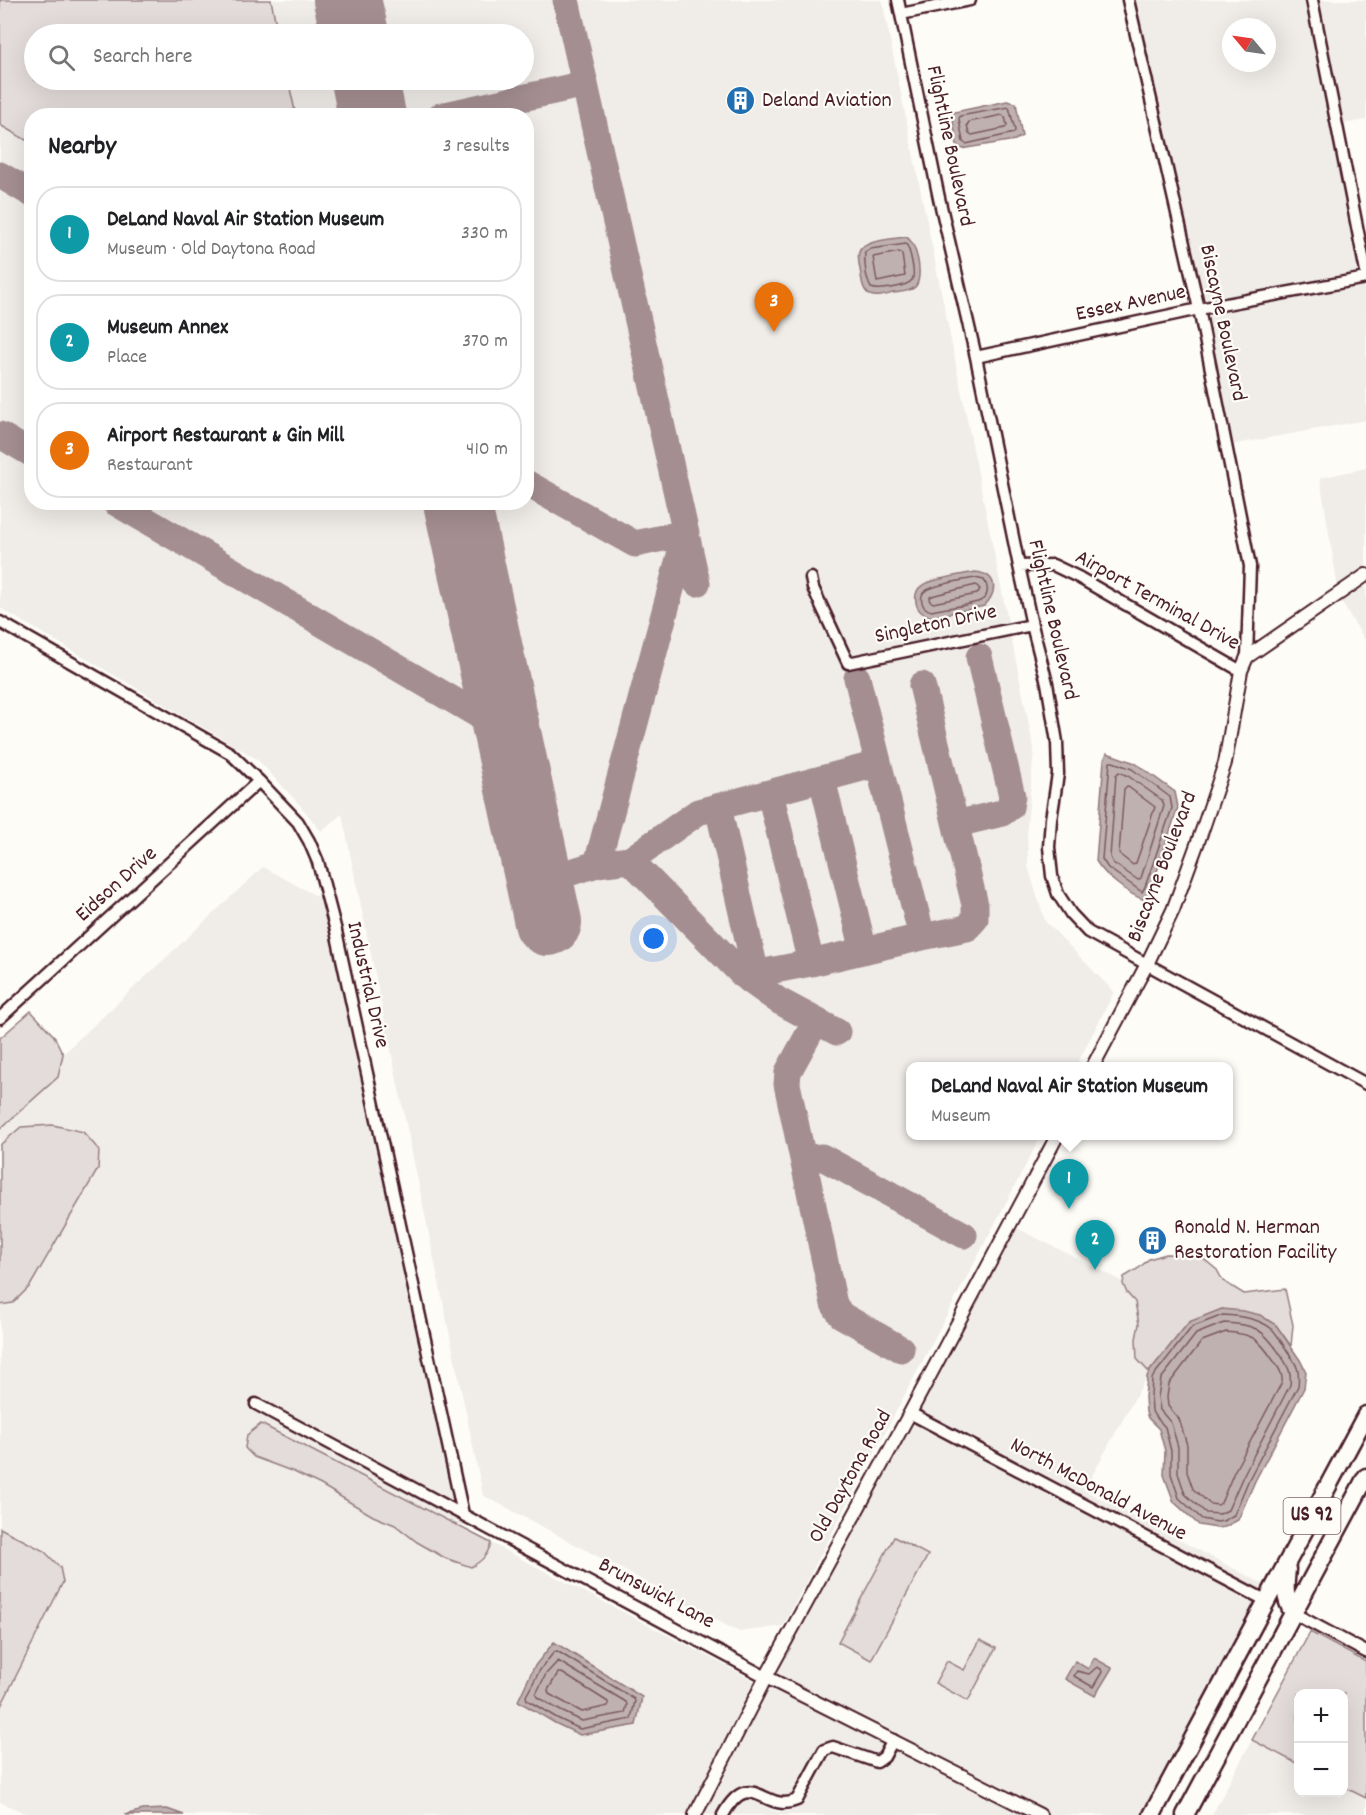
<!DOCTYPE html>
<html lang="en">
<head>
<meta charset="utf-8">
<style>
	:root { --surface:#fff; --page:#f6f6f6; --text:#202124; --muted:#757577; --line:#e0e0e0; --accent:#1a73e8 }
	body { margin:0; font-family:Dekko,sans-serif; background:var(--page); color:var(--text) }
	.controls { position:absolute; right:18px; bottom:18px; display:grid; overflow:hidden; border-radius:12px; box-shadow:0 6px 24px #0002 }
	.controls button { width:54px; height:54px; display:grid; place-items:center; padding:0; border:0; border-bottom:2px solid var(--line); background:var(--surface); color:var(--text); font:30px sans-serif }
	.compass { position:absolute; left:1222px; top:18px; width:54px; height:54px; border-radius:50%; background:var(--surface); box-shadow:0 6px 24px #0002; rotate:299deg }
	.you { position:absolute; left:654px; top:939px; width:21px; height:21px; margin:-15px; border:4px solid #fff; border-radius:50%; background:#1a73e8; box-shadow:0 0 0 9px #1a73e833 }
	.badge { display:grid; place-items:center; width:39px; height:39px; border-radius:50%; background:var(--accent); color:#fff; font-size:20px; font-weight:700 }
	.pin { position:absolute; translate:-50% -50px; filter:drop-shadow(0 2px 3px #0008) }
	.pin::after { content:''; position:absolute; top:32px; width:21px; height:18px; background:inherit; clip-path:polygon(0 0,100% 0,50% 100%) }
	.popup { position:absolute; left:906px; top:1062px; width:327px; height:78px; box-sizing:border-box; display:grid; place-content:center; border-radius:12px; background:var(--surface); filter:drop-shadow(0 2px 4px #0005); font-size:20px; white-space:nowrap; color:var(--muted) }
	.popup b { font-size:22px; color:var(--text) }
	.popup::after { content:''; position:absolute; left:50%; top:100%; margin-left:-12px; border:12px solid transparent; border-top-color:var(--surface) }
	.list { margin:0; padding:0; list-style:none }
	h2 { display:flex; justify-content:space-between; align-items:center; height:78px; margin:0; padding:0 24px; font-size:26px }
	h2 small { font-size:20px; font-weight:400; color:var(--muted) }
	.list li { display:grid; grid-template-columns:39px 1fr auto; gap:18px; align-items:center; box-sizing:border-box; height:96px; margin:0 12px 12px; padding:0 12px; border:2px solid var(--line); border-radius:24px }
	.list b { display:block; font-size:22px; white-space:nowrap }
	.list p { margin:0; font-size:20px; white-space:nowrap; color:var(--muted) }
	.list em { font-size:20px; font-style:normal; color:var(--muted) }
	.icon { flex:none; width:33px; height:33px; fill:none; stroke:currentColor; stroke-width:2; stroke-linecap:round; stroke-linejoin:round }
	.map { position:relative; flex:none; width:1366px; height:1815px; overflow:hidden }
	.search { position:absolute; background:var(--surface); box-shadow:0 6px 24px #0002; left:24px; top:24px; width:510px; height:66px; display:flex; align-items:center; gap:15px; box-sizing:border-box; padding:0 21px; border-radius:33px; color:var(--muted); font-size:22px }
	.panel { position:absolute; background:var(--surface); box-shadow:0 6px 24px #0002; left:24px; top:108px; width:510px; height:402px; border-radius:24px }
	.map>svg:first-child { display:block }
</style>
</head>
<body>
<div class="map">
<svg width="1366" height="1815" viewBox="0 0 1366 1815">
	<rect width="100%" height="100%" fill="#fdfcf7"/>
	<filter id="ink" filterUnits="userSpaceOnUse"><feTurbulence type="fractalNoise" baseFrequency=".0167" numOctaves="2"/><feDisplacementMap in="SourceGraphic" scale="12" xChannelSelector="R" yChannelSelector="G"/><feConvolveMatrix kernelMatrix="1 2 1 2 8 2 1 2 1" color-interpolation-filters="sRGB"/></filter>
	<g filter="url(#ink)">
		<path fill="#f0ece8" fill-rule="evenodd" d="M0 0H882L1034 750 1027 825 1028 867 1045 921 1114 992 1076 1066H910V1136H1041L783 1626 739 1632 483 1495 342 814 321 831 300 805 257 759 0 608ZM34 34H524V80H34ZM32 116H526V502H32Z
			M1134 0H1306L1361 273 1203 303ZM1231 27H1267V63H1231Z
			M1317 0H1366V120L1343 124Z
			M1363 284 1366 296V420L1231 445 1205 314Z
			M1366 468V569L1338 588 1320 478Z
			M1366 582V639L1365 640 1340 600Z
			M263 867 322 899 331 932 455 1504 353 1450 458 1517V1519H461L463 1528 261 1424 254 1457 294 1472 321 1485 373 1516 395 1525 417 1542 445 1558 488 1553 491 1543 757 1682 688 1815H184L167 1809 143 1810 125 1815H29L0 1802V1708L63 1581 44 1551 0 1528V1305L13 1303 30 1286 98 1169 99 1151 83 1132 21 1127 0 1145V1129L58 1077 63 1054ZM560 1645 642 1697 636 1725 580 1735 555 1723 518 1701Z
			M1015 1227 1123 1282 1127 1293 1135 1302 1139 1324 1136 1339 1137 1359 1149 1372 1084 1490 1263 1584 1260 1591 918 1411Z
			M913 1420 1255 1600 1140 1815H1051L774 1675Z
			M769 1684 885 1742 879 1753 875 1756 834 1742 822 1745 813 1756 793 1797 787 1801 743 1789 732 1793 724 1801 717 1815H701Z
			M1252 1740 1298 1764V1792H1344V1787L1366 1798V1815H1212Z
			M896 1748 1028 1815H730L740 1801 744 1800H750L777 1812 792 1811 803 1803 828 1754 834 1752 876 1767 887 1761Z"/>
		<path fill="#e3dcda" stroke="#967e82" stroke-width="1.5" d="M0 0H271L278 34H34V80H288L296 115 32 116 31 143 0 125Z
			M31 1011 54 1036 63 1054 58 1077 0 1129V1038Z
			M53 1125 83 1132 99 1150 98 1169 30 1286 13 1303 0 1305V1145L21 1127Z
			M1166 1254 1199 1255 1217 1270 1223 1281 1244 1294 1285 1289 1293 1325 1291 1346 1276 1325 1222 1309 1189 1322 1149 1372 1137 1359 1136 1339 1139 1324 1135 1302 1127 1293 1123 1284 1124 1277 1139 1268 1149 1259Z
			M261 1424 491 1543C487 1556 482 1561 471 1567L445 1558 417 1542 395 1525 373 1516 321 1485 294 1472 254 1457 245 1448 247 1435Z
			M0 1528 44 1551 60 1567 63 1582 0 1708Z
			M894 1537 928 1555 871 1660 838 1642Z
			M1310 1632 1366 1662V1798L1344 1787V1694H1298V1764L1252 1740Z
			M980 1640 996 1648 968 1701 935 1683 947 1661 964 1670Z"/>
		<path fill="#c0b1b1" stroke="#91777b" stroke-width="1.5" d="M1007 101 1016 103 1022 136 1015 140 961 149 957 145 952 114 955 112Z
			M906 237C917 242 924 278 915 287 910 292 900 292 893 293 886 295 878 298 870 295 863 291 862 282 861 275 860 268 857 258 859 252 863 240 894 239 906 237Z
			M975 572C998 574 998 592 984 606L932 617C924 615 917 611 916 602 915 597 916 592 919 588 928 579 962 575 975 572Z
			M1107 753 1135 763 1175 792 1178 807 1151 890 1145 900C1129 895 1105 876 1096 861L1104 760Z
			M1222 1309 1243 1311 1260 1315 1276 1325 1300 1360 1306 1372 1304 1388 1255 1481 1238 1520 1225 1527 1217 1528 1199 1525 1174 1502 1164 1475 1165 1451 1159 1429 1148 1418 1146 1412 1145 1397 1147 1377 1149 1372 1189 1322Z
			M554 1642 642 1697 636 1725 580 1735 555 1723 518 1701 534 1667Z
			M1094 1658 1112 1668 1095 1696 1065 1679 1075 1661 1088 1669Z
			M167 1809 184 1815H125L143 1810Z"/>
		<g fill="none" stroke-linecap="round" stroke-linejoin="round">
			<path stroke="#795961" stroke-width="1.5" d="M1009 107 1015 130 1014 133 966 144 963 142 959 119 960 116Z
				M1002 115 1005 117 1007 125 1005 128 972 135 969 133 967 125 969 122Z
				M906 244C910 249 916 275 912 280 907 287 879 291 871 288 866 279 864 263 865 252L870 249Z
				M899 252 902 254 905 276 877 282 873 257Z
				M975 578 984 580C989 587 989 597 980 601 972 605 944 608 932 611 927 610 923 608 922 602 921 599 922 595 923 593 930 585 964 580 975 578Z
				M976 585 980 589 977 594 933 603 929 600 930 597 935 595Z
				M1110 762H1113L1132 769 1170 797 1172 808 1145 887 1142 892 1108 868 1102 859Z
				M1119 772 1128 776 1162 800 1164 806 1141 878 1138 880 1113 863 1110 857 1116 775Z
				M1127 786 1155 807 1136 863 1133 865 1119 854 1124 789Z
				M1223 1315C1239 1316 1259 1318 1272 1329 1278 1335 1283 1345 1288 1352 1297 1365 1300 1370 1298 1386L1249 1479 1234 1515 1223 1521 1217 1522 1202 1519 1179 1498 1171 1474V1451L1165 1427 1154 1415 1152 1411 1151 1396 1152 1379 1154 1375 1192 1327Z
				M1224 1323C1255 1324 1263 1329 1280 1354 1287 1365 1292 1371 1290 1385L1243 1476 1228 1510 1220 1514 1206 1513 1185 1494 1178 1473V1447L1171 1423 1160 1410 1158 1397 1161 1379 1196 1334Z
				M1226 1332C1253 1334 1258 1338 1273 1360 1278 1367 1283 1373 1282 1382L1234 1472 1221 1503 1218 1505 1210 1504 1193 1489 1187 1472V1445L1179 1419 1168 1406 1167 1397 1169 1384 1202 1341Z
				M557 1651 634 1699 635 1701 631 1719 580 1729 557 1718 527 1700 526 1696 540 1670 554 1652Z
				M558 1661 626 1702 627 1705 625 1713 582 1721 561 1711 537 1697 536 1694 546 1674Z
				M1097 1667 1101 1669 1102 1672 1093 1687 1074 1676 1077 1671 1089 1674Z
				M558 1673H562L608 1702V1706L582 1712 549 1694 548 1690Z"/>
			<path stroke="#a48e91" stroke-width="27" d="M566 0 697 583
				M441 116 585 84
				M0 175 32 194
				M0 435 32 454
				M526 483 635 544 686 533 597 864 539 882
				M115 502 506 731
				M857 678 922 937
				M822 779 864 951
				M770 793 811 963
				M718 807 756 974
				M956 824 1002 813 1010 807 1012 796 979 657
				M630 860 698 812 877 764
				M597 864 630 860 744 976 779 1001 837 1032
				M744 976 811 963 922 937 967 928 975 919V905L922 685
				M816 1021 788 1072 787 1084 834 1304 841 1315 901 1349
				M803 1159 822 1157 964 1235"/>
			<path stroke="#a48e91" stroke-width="68" d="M347 0 355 34
				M365 80 372 116
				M457 502 548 922"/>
			<defs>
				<path id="minor" d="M898 0 939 198 976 357 1019 566 1032 625 1047 683 1057 742 1058 774 1051 819 1049 847 1052 876 1058 894 1071 914 1088 932 1366 1084
					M1128 0 1199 309 1250 566 1247 657
					M1312 0 1366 272
					M901 14 970 0
					M976 357 1199 309 1366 278
					M1019 566 1053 565 1078 577 1241 671
					M811 578 813 588 848 663 1032 625
					M0 622 230 753 259 781 298 822 309 841 318 862 336 931 463 1514
					M0 1018 259 781
					M256 1404 766 1677
					M910 1413 1267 1601
					M1293 1613 1366 1652
					M723 1815C751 1765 764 1815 797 1800L824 1750 833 1747 877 1762 884 1757 893 1740"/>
				<path id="tertiary" d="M1093 1066 1147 964 1173 910 1203 828 1225 763 1241 671 1247 657 1366 575
					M766 1677 1040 1815
					M695 1815 766 1677 910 1413 1057 1136"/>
				<path id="primary" d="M1287 1569C1285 1587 1284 1598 1293 1613
					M1152 1815 1366 1415
					M1185 1815 1366 1477"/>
			</defs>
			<use href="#minor" stroke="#4a1f2b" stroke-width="15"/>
			<use href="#tertiary" stroke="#4a1f2b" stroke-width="16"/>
			<use href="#primary" stroke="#4a1f2b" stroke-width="21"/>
			<use href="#minor" stroke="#fdfcf7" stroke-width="10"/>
			<use href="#tertiary" stroke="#fdfcf7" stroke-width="12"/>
			<use href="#primary" stroke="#fdfcf7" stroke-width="16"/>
		</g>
	</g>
	<defs>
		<symbol id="building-disc" viewBox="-11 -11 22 22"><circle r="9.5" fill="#1f6fb2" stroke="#fdfcf7"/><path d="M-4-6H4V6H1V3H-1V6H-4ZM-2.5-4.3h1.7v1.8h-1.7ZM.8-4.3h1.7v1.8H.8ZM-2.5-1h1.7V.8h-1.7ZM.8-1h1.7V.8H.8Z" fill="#fff"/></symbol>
	</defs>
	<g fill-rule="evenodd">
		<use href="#building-disc" x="724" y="84" width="33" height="33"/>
		<use href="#building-disc" x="1136" y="1224" width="33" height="33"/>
	</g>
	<g text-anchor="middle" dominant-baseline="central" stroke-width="4.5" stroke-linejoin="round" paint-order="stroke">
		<rect fill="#fdfcf7" stroke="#806168" stroke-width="1.5" x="1283.5" y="1498" width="57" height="36" rx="4.5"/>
		<g font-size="21" font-weight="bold" fill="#4a1f2b">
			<text x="1312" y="1516">US 92</text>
		</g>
		<g font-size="22" fill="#4a1f2b" stroke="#fdfcf7" text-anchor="start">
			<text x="762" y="101">Deland Aviation</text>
			<text x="1174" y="1228">Ronald N. Herman<tspan x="1174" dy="25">Restoration Facility</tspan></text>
		</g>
		<g font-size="22" fill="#4a1f2b" stroke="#fdfcf7">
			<text transform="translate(949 146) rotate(78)">Flightline Boulevard</text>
			<text transform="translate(1131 304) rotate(-12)">Essex Avenue</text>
			<text transform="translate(1222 323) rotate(78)">Biscayne Boulevard</text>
			<text transform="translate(1157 601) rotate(29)">Airport Terminal Drive</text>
			<text transform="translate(1052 620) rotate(77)">Flightline Boulevard</text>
			<text transform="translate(936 625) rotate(-12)">Singleton Drive</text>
			<text transform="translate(1163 867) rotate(-69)">Biscayne Boulevard</text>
			<text transform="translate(117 885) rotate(-42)">Eidson Drive</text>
			<text transform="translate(367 985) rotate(77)">Industrial Drive</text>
			<text transform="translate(851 1477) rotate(-61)">Old Daytona Road</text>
			<text transform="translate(1098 1490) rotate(28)">North McDonald Avenue</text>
			<text transform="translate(656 1594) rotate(28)">Brunswick Lane</text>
		</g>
	</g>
</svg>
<div class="controls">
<button>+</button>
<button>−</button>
</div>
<svg class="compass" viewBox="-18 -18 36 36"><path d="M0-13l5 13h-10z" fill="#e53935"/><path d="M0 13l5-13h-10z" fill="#757577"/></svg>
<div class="you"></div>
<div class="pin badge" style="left:1069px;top:1209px;background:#0f9aa8">1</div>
<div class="popup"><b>DeLand Naval Air Station Museum</b>Museum</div>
<div class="pin badge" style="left:1095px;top:1270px;background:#0f9aa8">2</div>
<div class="pin badge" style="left:774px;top:332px;background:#e8710a">3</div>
<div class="search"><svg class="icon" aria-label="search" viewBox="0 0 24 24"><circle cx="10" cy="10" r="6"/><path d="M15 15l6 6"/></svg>Search here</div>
<section class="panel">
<h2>Nearby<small>3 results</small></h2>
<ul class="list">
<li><span class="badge" style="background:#0f9aa8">1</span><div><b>DeLand Naval Air Station Museum</b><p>Museum · Old Daytona Road</p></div><em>330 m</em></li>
<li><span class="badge" style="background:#0f9aa8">2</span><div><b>Museum Annex</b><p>Place</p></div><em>370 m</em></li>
<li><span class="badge" style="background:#e8710a">3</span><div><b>Airport Restaurant &amp; Gin Mill</b><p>Restaurant</p></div><em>410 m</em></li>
</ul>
</section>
</div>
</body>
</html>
